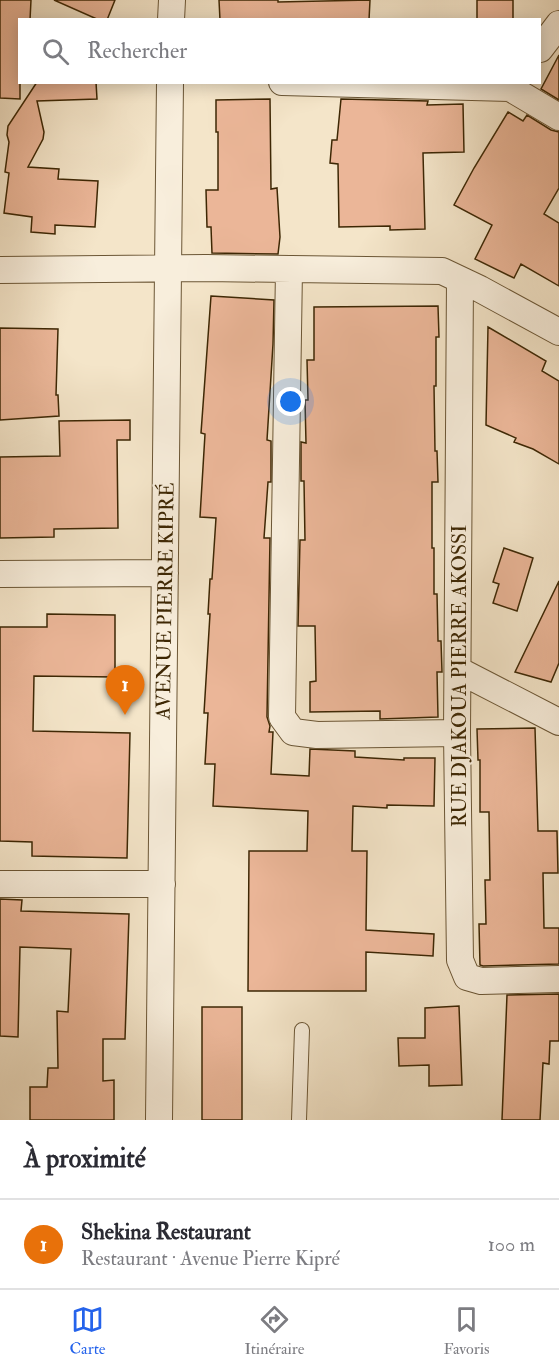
<!DOCTYPE html>
<html lang="fr">
<head>
<meta charset="utf-8">
<style>
	:root { --surface:#fff; --page:#f2f2f3; --text:#2b2b33; --muted:#7c7c81; --line:#e1e1e2; --accent:#2563eb }
	body { margin:0; font-family:"IM FELL Double Pica",serif; background:var(--page); color:var(--text) }
	.you { position:absolute; left:291px; top:402px; width:21px; height:21px; margin:-15px; border:4px solid #fff; border-radius:50%; background:#1a73e8; box-shadow:0 0 0 9px #1a73e833 }
	.badge { display:grid; place-items:center; width:39px; height:39px; border-radius:50%; background:var(--accent); color:#fff; font-size:20px; font-weight:700 }
	.pin { position:absolute; translate:-50% -50px; filter:drop-shadow(0 2px 3px #0008) }
	.pin::after { content:''; position:absolute; top:32px; width:21px; height:18px; background:inherit; clip-path:polygon(0 0,100% 0,50% 100%) }
	.list { margin:0; padding:0; list-style:none }
	h2 { display:flex; justify-content:space-between; align-items:center; height:78px; margin:0; padding:0 24px; font-size:26px }
	h2 small { font-size:20px; font-weight:400; color:var(--muted) }
	.list li { display:grid; grid-template-columns:39px 1fr auto; gap:18px; align-items:center; box-sizing:border-box; height:90px; padding:0 24px; border-top:2px solid var(--line) }
	.list b { display:block; font-size:22px; white-space:nowrap }
	.list p { margin:0; font-size:20px; white-space:nowrap; color:var(--muted) }
	.list em { font-size:20px; font-style:normal; color:var(--muted) }
	.icon { flex:none; width:33px; height:33px; fill:none; stroke:currentColor; stroke-width:2; stroke-linecap:round; stroke-linejoin:round }
	.map { position:relative; flex:none; width:559px; height:1120px; overflow:hidden }
	.search { position:absolute; background:var(--surface); box-shadow:0 3px 15px #0003; left:18px; right:18px; top:18px; height:66px; display:flex; align-items:center; gap:15px; box-sizing:border-box; padding:0 21px; border-radius:0px; color:var(--muted); font-size:22px }
	.sheet { height:168px; background:var(--surface) }
	nav { display:flex; justify-content:space-around; align-items:center; box-sizing:border-box; height:84px; border-top:2px solid var(--line); background:var(--surface); font-size:16px; color:var(--muted) }
	nav a { display:grid; justify-items:center; gap:3px }
	nav .on { color:var(--accent) }
	.map>svg:first-child { display:block }
</style>
</head>
<body>
<div class="map">
<svg width="559" height="1120" viewBox="0 0 559 1120">
	<rect width="100%" height="100%" fill="#f4e5c9"/>
	<filter id="stains"><feTurbulence type="fractalNoise" baseFrequency=".00333" numOctaves="4"/><feColorMatrix values="0 0 0 0 .2 0 0 0 0 .09 0 0 0 0 .02 0 0 0 .5 -.17"/></filter>
	<radialGradient id="worn" r=".72"><stop offset=".6" stop-color="#630" stop-opacity="0"/><stop offset="1" stop-color="#630" stop-opacity=".3"/></radialGradient>
	<path fill="#ebb698" stroke="#3d2704" stroke-width="1.5" d="M0 0H31L30 20H20V99L0 98Z
		M54 0H115L107 20H99Z
		M219 0H278V2L370 0 369 20H220Z
		M477 0H513V20H477Z
		M559 55V100L541 89Z
		M37 82H96L97 99 37 101 44 132 43 139 28 167 59 169 58 179 98 181 95 227 55 225V234L31 232 32 217 4 213 9 173 5 172 9 142 7 135 8 126Z
		M270 99 271 189 277 188 280 237 278 254 212 253 211 227H207L206 190H218V132H216V100Z
		M341 99 428 101 427 105 463 104 464 152 423 153 425 229 390 230V226L339 227 338 164 330 163 332 140H337Z
		M508 112 523 121 527 115 551 130 559 132V188L544 214 559 223V286L521 264 514 278 475 259 492 225 454 205 474 168Z
		M211 296 274 300 273 344 267 440 271 441V482H268L264 538H270L267 717 270 726 269 732H273L271 774 309 776 310 749 355 751V757L404 760V758H435L434 806 387 805V808L353 806 352 851H367L366 930 434 934 433 956 366 952V991H248L249 851H307L308 811 213 806 215 764H205L208 713H204L210 614H208L210 579H212L216 518 200 517 205 434 201 433Z
		M438 306 439 337H436V386H434L435 451H437L438 482H432V548H434V594H437L438 641H441L442 672H437L438 717 380 719V711L310 712V682L316 681 315 626H298L300 540H305L304 481H301V442L306 443 305 400H308L307 360H314V307Z
		M488 327 546 361 542 371 559 381V464L533 449 514 442 516 438 486 425Z
		M0 328 58 329 56 395H58L59 416 0 420Z
		M130 420V440H117L118 528 54 529V537L0 538V457L60 456 59 421Z
		M504 548 533 558 517 611 493 603 499 584 493 582Z
		M559 581V663L551 682 515 672Z
		M47 614 115 615V677L34 676 33 731 130 733 127 858 32 856V842L0 841V627H47Z
		M535 728 538 831H557L558 873H543L544 928H559V964L483 966 480 965 479 924H486L485 880H490L489 812H480V760H478L477 729Z
		M0 899 22 900 21 911 129 914 125 1039H103V1081L114 1080V1120H30V1087H47L48 1068H58L57 1011 68 1012 71 949 20 947 18 1037 0 1036Z
		M559 994V1041H550L549 1064 543 1063 540 1120H502L507 995Z
		M459 1006 462 1085 429 1086V1065L399 1066 398 1038H425V1008Z
		M202 1007H242V1120H202Z"/>
	<g fill="none" stroke-linecap="round" stroke-linejoin="round">
		<defs>
			<path id="service" d="M299 1120 302 1030"/>
			<path id="minor" d="M171 20 172 0
				M540 49 559 24
				M282 82 510 88 559 117
				M289 269 282 717 293 732 317 735 457 733
				M0 270 206 268 442 271 480 289 559 332
				M460 280 457 733 460 960 467 977 481 981 559 979
				M0 574 165 573
				M458 670 559 722
				M0 884H162
				M159 1120 170 82"/>
		</defs>
		<use href="#service" stroke="#6b5635" stroke-width="16"/>
		<use href="#minor" stroke="#6b5635" stroke-width="28"/>
		<use href="#service" stroke="#f8eedc" stroke-width="14"/>
		<use href="#minor" stroke="#f8eedc" stroke-width="26"/>
	</g>
	<g text-anchor="middle" dominant-baseline="central" stroke-width="4.5" stroke-linejoin="round" paint-order="stroke">
		<g font-size="20" fill="#3d2704" stroke="#f8eedc">
			<text transform="translate(165 601) rotate(-89)">AVENUE PIERRE KIPRÉ</text>
			<text transform="translate(459 676) rotate(-90)">RUE DJAKOUA PIERRE AKOSSI</text>
		</g>
	</g>
	<rect width="100%" height="100%" filter="url(#stains)"/>
	<rect width="100%" height="100%" fill="url(#worn)"/>
</svg>
<div class="you"></div>
<div class="pin badge" style="left:125px;top:715px;background:#e8710a">1</div>
<div class="search"><svg class="icon" aria-label="search" viewBox="0 0 24 24"><circle cx="10" cy="10" r="6"/><path d="M15 15l6 6"/></svg>Rechercher</div>
</div>
<section class="sheet">
<h2>À proximité<small></small></h2>
<ul class="list">
<li><span class="badge" style="background:#e8710a">1</span><div><b>Shekina Restaurant</b><p>Restaurant · Avenue Pierre Kipré</p></div><em>100 m</em></li>
</ul>
</section>
<nav>
<a class="on"><svg class="icon" aria-label="map" viewBox="0 0 24 24"><path d="M3 6l6-2 6 2 6-2v14l-6 2-6-2-6 2zM9 4v14M15 6v14"/></svg>Carte</a>
<a><svg class="icon" aria-label="directions" viewBox="0 0 24 24"><path d="M12 3l9 9-9 9-9-9zM9 14v-3h6M13 9l2 2-2 2"/></svg>Itinéraire</a>
<a><svg class="icon" aria-label="saved" viewBox="0 0 24 24"><path d="M7 4h10v16l-5-4-5 4z"/></svg>Favoris</a>
</nav>
</body>
</html>
